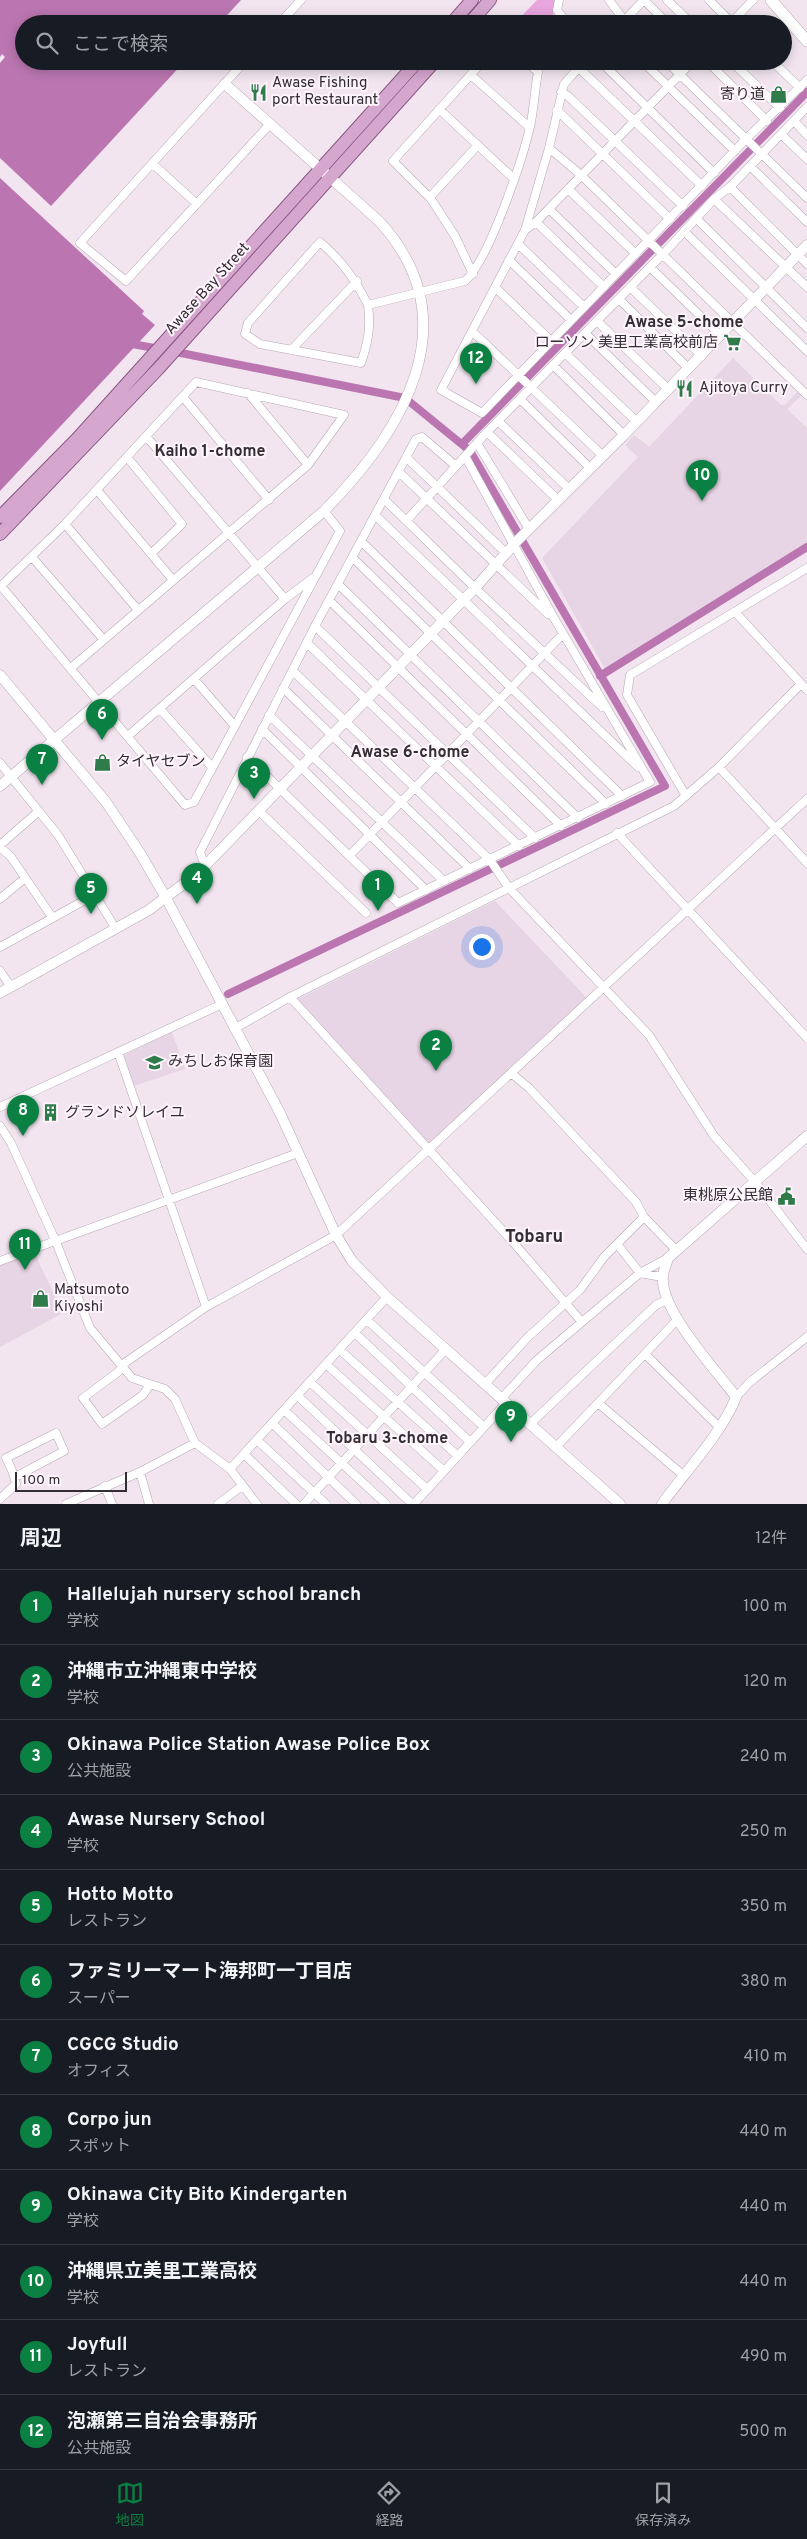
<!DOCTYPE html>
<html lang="ja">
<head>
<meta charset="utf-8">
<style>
	:root { --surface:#171b24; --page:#20242c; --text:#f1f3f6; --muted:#9ea1a6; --line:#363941; --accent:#0b8043 }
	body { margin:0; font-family:Overpass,"Noto Sans JP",sans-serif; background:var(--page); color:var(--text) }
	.scale { position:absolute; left:15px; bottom:12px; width:112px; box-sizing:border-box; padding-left:5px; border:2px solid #332e32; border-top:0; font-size:14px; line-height:18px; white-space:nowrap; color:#332e32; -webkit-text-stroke:4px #fef4fc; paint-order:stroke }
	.you { position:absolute; left:481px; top:946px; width:18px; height:18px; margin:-12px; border:4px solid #fff; border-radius:50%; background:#1a73e8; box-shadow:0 0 0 8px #1a73e833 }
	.badge { display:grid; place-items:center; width:32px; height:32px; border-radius:50%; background:var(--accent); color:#fff; font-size:16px; font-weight:700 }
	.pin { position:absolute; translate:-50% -41px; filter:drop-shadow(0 1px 2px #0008) }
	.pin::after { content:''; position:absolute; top:26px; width:18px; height:15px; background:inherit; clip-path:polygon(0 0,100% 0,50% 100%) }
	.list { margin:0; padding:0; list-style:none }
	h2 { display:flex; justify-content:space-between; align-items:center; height:65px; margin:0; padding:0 20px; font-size:21px }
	h2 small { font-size:16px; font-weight:400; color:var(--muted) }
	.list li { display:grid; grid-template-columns:32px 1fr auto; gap:15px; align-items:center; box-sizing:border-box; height:75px; padding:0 20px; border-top:1px solid var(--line) }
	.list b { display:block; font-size:19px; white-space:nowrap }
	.list p { margin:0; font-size:16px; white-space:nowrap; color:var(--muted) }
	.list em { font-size:16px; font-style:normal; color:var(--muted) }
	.icon { flex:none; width:28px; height:28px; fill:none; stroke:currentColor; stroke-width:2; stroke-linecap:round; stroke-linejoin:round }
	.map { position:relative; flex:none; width:807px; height:1504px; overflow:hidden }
	.search { position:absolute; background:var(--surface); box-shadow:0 2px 12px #0003; left:15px; right:15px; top:15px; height:55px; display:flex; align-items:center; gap:12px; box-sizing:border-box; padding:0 18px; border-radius:28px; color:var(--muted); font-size:19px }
	.sheet { height:965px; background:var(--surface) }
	nav { display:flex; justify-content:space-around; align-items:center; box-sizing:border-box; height:70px; border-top:1px solid var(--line); background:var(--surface); font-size:14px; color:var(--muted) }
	nav a { display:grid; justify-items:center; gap:2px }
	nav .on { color:var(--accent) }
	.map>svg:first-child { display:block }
</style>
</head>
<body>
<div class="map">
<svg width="807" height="1504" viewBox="0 0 807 1504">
	<rect width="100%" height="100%" fill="#f2e5f0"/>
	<path fill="#e7d4e4" d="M733 358 781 405H785L797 392 801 396 787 409 807 428V544L605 669 542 558 638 457 625 445 634 435 649 447Z
		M495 901 587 998 430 1144 298 999Z
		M172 1032 185 1069 134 1086 124 1055Z
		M34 1252 63 1313 0 1347V1265Z"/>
	<path fill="#e9a5de" d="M537 0H555L552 24H514Z"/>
	<path fill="#bb76b1" d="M0 0H241L219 24H24V61H185L51 206 0 158V63L5 57 2 54 0 57Z
		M0 178 144 311 142 314 155 325 0 491Z"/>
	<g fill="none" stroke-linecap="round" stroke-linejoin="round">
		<path stroke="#bb76b1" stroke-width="8" d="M132 344 160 349
			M171 351 405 398 470 451 665 786 228 994
			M462 444 807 92
			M600 676 807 547"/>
		<defs>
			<path id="minor" d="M559 0 557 10 568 24
				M609 0 627 24
				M644 0 668 24
				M667 0 692 24
				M709 0 733 24
				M279 24 301 0
				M621 24 644 0
				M730 24 753 0
				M245 61 80 243 126 281 270 124
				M585 61 564 84 549 148 525 230 441 390 482 413 746 139 807 80
				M600 61 714 173
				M642 61 735 151
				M666 61 807 198
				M707 61 767 121
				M731 61 780 108
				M772 61 800 88
				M578 67 702 186
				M471 75 529 127
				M561 92 568 96 683 206
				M439 109 513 178
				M557 110 670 219
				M794 121 807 135
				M781 134 807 159
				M549 148 581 175 807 395
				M153 164 197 204
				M750 166 807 222
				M730 187 807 264
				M568 189 636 254
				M430 197 478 145
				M714 199 807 287
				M549 209 616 274
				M696 218 807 328
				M536 222 604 287
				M525 230 536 222 693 61
				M684 231 807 351
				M518 244 584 307
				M509 260 571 320
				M650 267 721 336
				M473 274 455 236 431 199 393 161 483 61
				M495 287 551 341
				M630 287 702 356
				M619 299 689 369
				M368 305C355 279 342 261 320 242L248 323 245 334 260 344 361 363C368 343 371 326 368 305L465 281C489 260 524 156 531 122 534 106 535 89 538 72L525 61
				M597 321 669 390
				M472 331 603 456
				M585 333 656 402
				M291 350 357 281
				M565 353 637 422
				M553 365 624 435
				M248 393 308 465
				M183 397 269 500
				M520 399 590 468
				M498 421 569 489
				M487 432 558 500
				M146 436 285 599
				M477 443 529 529
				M127 457 182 524 151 554
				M406 457 506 553
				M399 472 548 614
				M97 490 173 580
				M384 499 475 588 602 707
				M376 516 638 767
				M407 520 487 432 666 251 714 199 730 187 807 107
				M65 524 138 610
				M362 542 622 796
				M32 557 103 639
				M353 558 606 804
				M338 584 578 818
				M329 600 561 826
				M736 613 807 690
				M315 626 535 838
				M307 643 519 846
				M71 668 308 465 344 415 196 382 65 524 1 586 185 805 194 802 340 531 324 511
				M293 671 490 860 509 888 649 1035 714 1136 755 1182 807 1249
				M194 679 234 725
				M283 688 470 869
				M160 709 212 767
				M269 715 444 881
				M262 729 426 890
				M128 736 285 599 313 578
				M247 757 398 903 650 782 554 618 465 456
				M0 763 58 835 116 929
				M719 767 807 863
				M686 796 627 695 630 675 807 568
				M259 811 366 913
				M617 833 807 1038
				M0 845 39 811
				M0 847 11 857 52 917
				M350 855 563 634
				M205 866 200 852 315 626 416 439 422 437 456 466
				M0 899 25 878
				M0 947 96 894
				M0 971 11 987
				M290 997 513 1242 581 1321
				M234 1029 290 997 674 806 719 767 801 684
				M118 1052 206 1307
				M511 1073 529 1088 636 1202 644 1217 676 1250
				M0 1107 222 1004
				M0 1126 11 1143 56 1242 90 1328 132 1378 165 1389 175 1399 195 1443 230 1469 257 1504
				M617 1244 640 1273 668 1258
				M0 1261 298 1153
				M367 1320 484 1427
				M355 1333 470 1442
				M340 1350 458 1456
				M645 1354 719 1427
				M327 1365 444 1471
				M311 1383 427 1489
				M485 1384 528 1337 580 1290 604 1257 644 1217
				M149 1386 143 1395 102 1424 83 1398 118 1372 126 1362 206 1307 336 1235 807 799
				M298 1396 412 1504
				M736 1397 750 1382 807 1337
				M501 1399 537 1360 640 1273 662 1277
				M598 1403 683 1475
				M285 1411 386 1504
				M273 1424 356 1504
				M530 1424 656 1305 667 1300
				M257 1440 326 1504
				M556 1447 677 1320
				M244 1454 296 1504
				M230 1469 387 1297
				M140 1472 149 1504
				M105 1486 112 1504
				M0 1499 16 1484C14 1474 11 1467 6 1458L56 1433 64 1451 15 1477
				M66 1504 140 1472 195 1443
				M218 1504 242 1486
				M304 1504 446 1349
				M414 1504 506 1403"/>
			<path id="tertiary" d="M0 675 106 802 140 853 166 898 280 1113 336 1235 352 1261 387 1297 620 1504
				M0 786 324 511C403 431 471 321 379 221L225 84
				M0 993 149 910 198 873 475 588 517 541 624 435 807 245
				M662 1504C684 1473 723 1432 736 1397 716 1370 659 1309 663 1276 663 1270 667 1264 668 1258L807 1136"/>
			<path id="secondary" d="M771 0 807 41"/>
			<path id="primary" d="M451 24 472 0
				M469 24 490 0
				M0 517 77 439 418 61
				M0 534 158 369 435 61"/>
		</defs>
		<use href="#minor" stroke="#b4a8b2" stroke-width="9"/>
		<use href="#tertiary" stroke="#b4a8b2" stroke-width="11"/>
		<use href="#secondary" stroke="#b4a8b2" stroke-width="12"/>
		<use href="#primary" stroke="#8a5783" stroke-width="14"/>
		<use href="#minor" stroke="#fff" stroke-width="8"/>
		<use href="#tertiary" stroke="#fff" stroke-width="10"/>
		<use href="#secondary" stroke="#fff" stroke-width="11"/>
		<use href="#primary" stroke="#d5a7ce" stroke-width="12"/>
	</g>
	<defs>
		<symbol id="restaurant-bare" viewBox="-9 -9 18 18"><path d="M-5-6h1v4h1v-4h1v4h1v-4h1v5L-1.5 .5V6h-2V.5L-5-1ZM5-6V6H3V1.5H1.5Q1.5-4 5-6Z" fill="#2f7b4a" stroke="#fef4fc" stroke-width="2.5" paint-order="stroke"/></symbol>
		<symbol id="shop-bare" viewBox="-9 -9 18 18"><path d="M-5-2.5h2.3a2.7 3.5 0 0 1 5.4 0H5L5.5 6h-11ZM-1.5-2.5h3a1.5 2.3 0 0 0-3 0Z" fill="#2f7b4a" stroke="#fef4fc" stroke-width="2.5" paint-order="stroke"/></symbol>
		<symbol id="supermarket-bare" viewBox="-9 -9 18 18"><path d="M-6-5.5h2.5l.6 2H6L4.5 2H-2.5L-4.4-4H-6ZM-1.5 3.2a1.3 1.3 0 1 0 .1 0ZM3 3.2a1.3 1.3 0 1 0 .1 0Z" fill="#2f7b4a" stroke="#fef4fc" stroke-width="2.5" paint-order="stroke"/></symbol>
		<symbol id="school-bare" viewBox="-9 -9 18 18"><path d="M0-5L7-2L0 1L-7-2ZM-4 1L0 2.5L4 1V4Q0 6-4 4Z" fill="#2f7b4a" stroke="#fef4fc" stroke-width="2.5" paint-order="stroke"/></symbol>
		<symbol id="building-bare" viewBox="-9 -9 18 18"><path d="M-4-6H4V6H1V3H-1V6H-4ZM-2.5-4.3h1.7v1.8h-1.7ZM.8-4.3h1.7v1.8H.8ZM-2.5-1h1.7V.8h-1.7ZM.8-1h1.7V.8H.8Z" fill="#2f7b4a" stroke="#fef4fc" stroke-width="2.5" paint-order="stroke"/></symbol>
		<symbol id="civic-bare" viewBox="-9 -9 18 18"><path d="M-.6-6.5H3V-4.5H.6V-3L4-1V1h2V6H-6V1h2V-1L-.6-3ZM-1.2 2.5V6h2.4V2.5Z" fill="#2f7b4a" stroke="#fef4fc" stroke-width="2.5" paint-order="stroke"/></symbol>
	</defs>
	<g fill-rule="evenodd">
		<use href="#restaurant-bare" x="246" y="80" width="25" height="25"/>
		<use href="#shop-bare" x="766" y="82" width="25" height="25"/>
		<use href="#supermarket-bare" x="720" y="330" width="25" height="25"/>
		<use href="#restaurant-bare" x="672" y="376" width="25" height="25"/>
		<use href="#shop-bare" x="90" y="750" width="25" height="25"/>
		<use href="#school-bare" x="142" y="1050" width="25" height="25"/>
		<use href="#building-bare" x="38" y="1100" width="25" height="25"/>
		<use href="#civic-bare" x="774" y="1184" width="25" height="25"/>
		<use href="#shop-bare" x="28" y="1286" width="25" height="25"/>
	</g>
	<g text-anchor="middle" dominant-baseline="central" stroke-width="4" stroke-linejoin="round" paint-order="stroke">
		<g font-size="15" fill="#332e32" stroke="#fef4fc" text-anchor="start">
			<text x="272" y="83">Awase Fishing<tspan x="272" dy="17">port Restaurant</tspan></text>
			<text x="765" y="95" text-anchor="end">寄り道</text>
			<text x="718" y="343" text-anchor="end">ローソン 美里工業高校前店</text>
			<text x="699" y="388">Ajitoya Curry</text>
			<text x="116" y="762">タイヤセブン</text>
			<text x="168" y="1062">みちしお保育園</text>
			<text x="65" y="1113">グランドソレイユ</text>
			<text x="773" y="1196" text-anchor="end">東桃原公民館</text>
			<text x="54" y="1290">Matsumoto<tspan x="54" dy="17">Kiyoshi</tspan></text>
		</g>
		<g font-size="15" fill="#332e32" stroke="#fef4fc">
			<text transform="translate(208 289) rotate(-48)">Awase Bay Street</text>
		</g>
		<g font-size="16" font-weight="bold" fill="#332e32" stroke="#fef4fc">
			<text x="684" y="323">Awase 5-chome</text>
			<text x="210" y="452">Kaiho 1-chome</text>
			<text x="410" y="753">Awase 6-chome</text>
			<text x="387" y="1439">Tobaru 3-chome</text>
		</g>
		<g font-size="18" font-weight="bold" fill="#332e32" stroke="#fef4fc">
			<text x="534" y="1237">Tobaru</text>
		</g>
	</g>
</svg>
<div class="scale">100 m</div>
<div class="you"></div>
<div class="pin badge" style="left:378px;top:911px">1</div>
<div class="pin badge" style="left:436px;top:1071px">2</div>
<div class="pin badge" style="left:254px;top:799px">3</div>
<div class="pin badge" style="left:197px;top:904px">4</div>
<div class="pin badge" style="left:91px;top:914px">5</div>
<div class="pin badge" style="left:102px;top:740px">6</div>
<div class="pin badge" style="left:42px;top:785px">7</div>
<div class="pin badge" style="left:23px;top:1136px">8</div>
<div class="pin badge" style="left:511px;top:1442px">9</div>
<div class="pin badge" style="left:702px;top:501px">10</div>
<div class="pin badge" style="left:25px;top:1270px">11</div>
<div class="pin badge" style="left:476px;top:384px">12</div>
<div class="search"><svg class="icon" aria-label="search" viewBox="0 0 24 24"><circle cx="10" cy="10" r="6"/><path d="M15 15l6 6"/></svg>ここで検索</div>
</div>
<section class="sheet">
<h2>周辺<small>12件</small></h2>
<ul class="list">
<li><span class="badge">1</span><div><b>Hallelujah nursery school branch</b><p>学校</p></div><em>100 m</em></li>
<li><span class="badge">2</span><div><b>沖縄市立沖縄東中学校</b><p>学校</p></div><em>120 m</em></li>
<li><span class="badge">3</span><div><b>Okinawa Police Station Awase Police Box</b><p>公共施設</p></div><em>240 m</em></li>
<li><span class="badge">4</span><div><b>Awase Nursery School</b><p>学校</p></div><em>250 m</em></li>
<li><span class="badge">5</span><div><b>Hotto Motto</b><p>レストラン</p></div><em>350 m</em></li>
<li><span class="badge">6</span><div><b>ファミリーマート海邦町一丁目店</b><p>スーパー</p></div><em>380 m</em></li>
<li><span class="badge">7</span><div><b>CGCG Studio</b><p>オフィス</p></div><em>410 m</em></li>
<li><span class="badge">8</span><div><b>Corpo jun</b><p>スポット</p></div><em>440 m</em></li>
<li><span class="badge">9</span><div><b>Okinawa City Bito Kindergarten</b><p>学校</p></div><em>440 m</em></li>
<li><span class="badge">10</span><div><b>沖縄県立美里工業高校</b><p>学校</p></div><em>440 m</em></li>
<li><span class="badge">11</span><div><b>Joyfull</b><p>レストラン</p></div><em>490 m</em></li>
<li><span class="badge">12</span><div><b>泡瀬第三自治会事務所</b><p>公共施設</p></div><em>500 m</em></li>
</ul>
</section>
<nav>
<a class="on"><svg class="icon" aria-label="map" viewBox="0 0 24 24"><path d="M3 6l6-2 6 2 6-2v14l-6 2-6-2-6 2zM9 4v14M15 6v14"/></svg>地図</a>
<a><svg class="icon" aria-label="directions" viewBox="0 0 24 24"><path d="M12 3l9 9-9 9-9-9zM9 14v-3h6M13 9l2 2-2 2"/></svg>経路</a>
<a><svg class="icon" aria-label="saved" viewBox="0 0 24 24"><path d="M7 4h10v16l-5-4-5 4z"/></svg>保存済み</a>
</nav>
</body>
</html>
